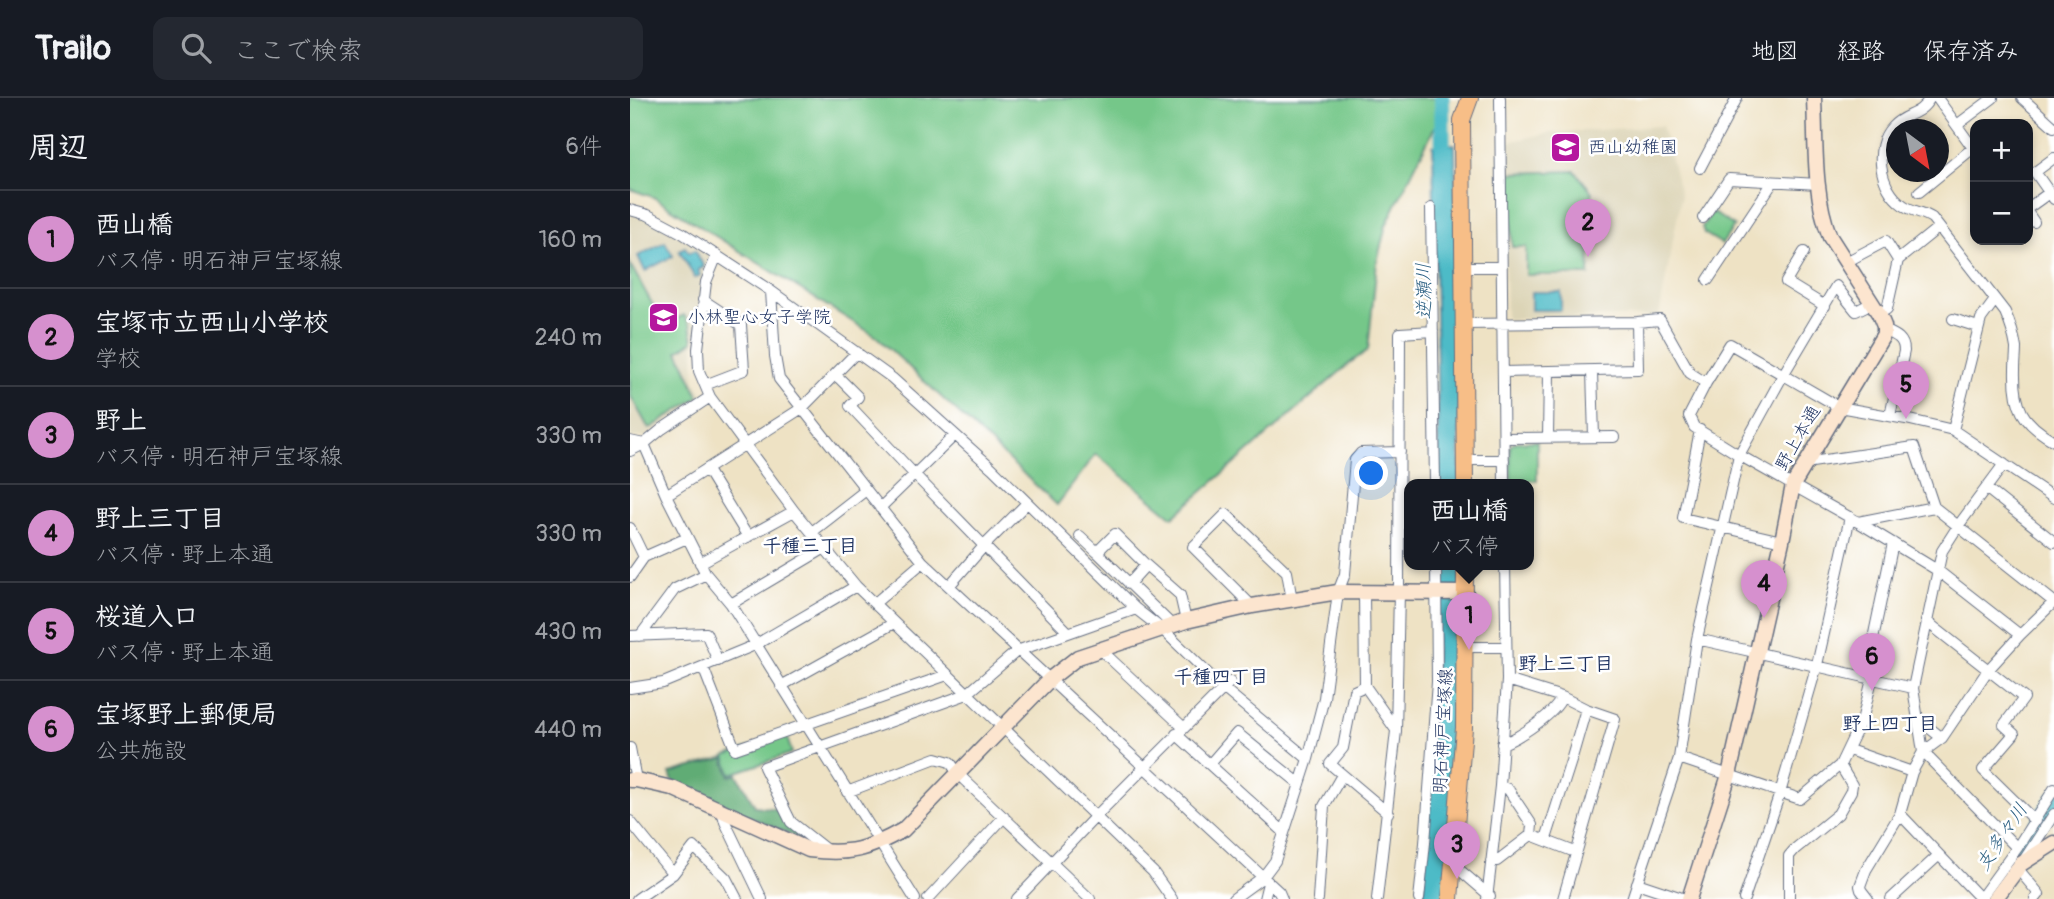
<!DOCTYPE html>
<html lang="ja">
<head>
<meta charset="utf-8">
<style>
	:root { --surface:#171b24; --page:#242831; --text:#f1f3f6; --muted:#9ea1a6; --line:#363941; --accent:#d690ce }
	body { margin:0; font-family:Pangolin,"Klee One",sans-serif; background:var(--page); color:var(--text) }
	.controls { position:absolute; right:21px; top:21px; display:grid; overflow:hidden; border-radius:14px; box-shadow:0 4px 10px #0003 }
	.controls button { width:63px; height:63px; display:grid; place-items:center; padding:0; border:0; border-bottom:2px solid var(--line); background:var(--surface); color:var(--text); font:35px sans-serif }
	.compass { position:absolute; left:1256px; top:21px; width:63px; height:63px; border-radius:50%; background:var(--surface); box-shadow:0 4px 10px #0003; rotate:148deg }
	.you { position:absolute; left:742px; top:376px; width:24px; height:24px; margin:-18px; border:5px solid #fff; border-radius:50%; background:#1a73e8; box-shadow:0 0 0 10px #1a73e833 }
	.badge { display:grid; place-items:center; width:46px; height:46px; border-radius:50%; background:var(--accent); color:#111; font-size:23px; font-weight:700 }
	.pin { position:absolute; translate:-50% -58px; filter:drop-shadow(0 2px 4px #0008) }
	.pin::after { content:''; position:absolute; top:37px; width:24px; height:21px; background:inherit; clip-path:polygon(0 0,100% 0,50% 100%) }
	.popup { position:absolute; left:774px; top:381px; width:130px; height:91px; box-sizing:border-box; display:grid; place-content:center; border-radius:14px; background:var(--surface); filter:drop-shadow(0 2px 5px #0005); font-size:23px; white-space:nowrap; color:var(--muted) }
	.popup b { font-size:26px; color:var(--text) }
	.popup::after { content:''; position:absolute; left:50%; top:100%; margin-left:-14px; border:14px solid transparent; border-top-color:var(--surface) }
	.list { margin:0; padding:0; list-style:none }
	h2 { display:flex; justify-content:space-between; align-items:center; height:91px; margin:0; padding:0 28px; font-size:30px }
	h2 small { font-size:23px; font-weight:400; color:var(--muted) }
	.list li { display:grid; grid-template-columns:46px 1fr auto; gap:21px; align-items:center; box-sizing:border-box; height:98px; padding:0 28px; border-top:2px solid var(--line) }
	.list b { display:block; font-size:26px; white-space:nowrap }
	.list p { margin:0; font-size:23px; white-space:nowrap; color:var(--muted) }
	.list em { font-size:23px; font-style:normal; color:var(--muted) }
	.icon { flex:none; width:38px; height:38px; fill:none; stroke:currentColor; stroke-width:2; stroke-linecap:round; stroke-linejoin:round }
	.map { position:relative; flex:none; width:1424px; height:801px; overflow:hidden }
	header { display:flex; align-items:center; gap:42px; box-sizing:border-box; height:98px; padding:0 35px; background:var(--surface); border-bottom:2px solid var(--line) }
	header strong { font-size:33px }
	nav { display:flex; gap:38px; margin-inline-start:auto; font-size:24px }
	.search { width:490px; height:63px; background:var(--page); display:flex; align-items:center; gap:18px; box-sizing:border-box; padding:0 24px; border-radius:14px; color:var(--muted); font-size:26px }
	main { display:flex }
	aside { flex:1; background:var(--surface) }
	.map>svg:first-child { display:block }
</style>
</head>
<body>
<header>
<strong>Trailo</strong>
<div class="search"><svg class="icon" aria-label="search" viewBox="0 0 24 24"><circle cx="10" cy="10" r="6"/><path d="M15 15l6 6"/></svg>ここで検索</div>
<nav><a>地図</a><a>経路</a><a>保存済み</a></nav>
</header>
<main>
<aside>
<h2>周辺<small>6件</small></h2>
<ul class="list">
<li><span class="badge">1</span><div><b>西山橋</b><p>バス停 · 明石神戸宝塚線</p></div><em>160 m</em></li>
<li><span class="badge">2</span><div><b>宝塚市立西山小学校</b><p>学校</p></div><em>240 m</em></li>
<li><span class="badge">3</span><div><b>野上</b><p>バス停 · 明石神戸宝塚線</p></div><em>330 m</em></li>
<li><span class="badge">4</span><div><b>野上三丁目</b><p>バス停 · 野上本通</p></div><em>330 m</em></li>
<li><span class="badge">5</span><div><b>桜道入口</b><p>バス停 · 野上本通</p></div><em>430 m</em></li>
<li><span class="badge">6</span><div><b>宝塚野上郵便局</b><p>公共施設</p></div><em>440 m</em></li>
</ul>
</aside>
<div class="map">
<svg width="1424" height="801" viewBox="0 0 1424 801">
	<rect width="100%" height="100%" fill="#fff"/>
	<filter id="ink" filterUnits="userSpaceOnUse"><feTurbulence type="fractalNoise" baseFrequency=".0143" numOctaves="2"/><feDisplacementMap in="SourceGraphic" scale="14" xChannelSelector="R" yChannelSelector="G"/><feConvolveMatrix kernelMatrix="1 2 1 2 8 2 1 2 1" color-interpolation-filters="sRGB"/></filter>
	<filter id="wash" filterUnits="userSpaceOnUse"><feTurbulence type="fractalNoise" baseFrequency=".00686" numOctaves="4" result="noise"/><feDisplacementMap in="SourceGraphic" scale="28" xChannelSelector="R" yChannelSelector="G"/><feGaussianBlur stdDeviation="1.57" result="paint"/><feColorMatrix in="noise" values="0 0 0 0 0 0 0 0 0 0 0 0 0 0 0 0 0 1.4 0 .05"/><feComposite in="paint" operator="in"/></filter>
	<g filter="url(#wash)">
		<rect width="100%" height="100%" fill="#eee2c4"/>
		<path fill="#dcd4b6" d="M1032 28 1051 99 1029 218 876 221 874 45 919 35Z
			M0 116 25 124 77 153 80 160 71 188 64 250 65 282 73 296 71 302 14 339H0Z"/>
		<path fill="#75c789" stroke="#487b74" stroke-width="2" d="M0 0H819L756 127 747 164 738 252 720 265 543 419 466 356 427 407 247 239 23 99 0 91Z
			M945 73 962 94 959 177H896V149H882L880 75Z
			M1082 114 1104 128 1092 146 1074 135 1072 129Z
			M0 166 34 227 54 217 60 227 63 243 48 253 69 299 19 331 0 297Z
			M907 343V382L881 383 880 348 885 344Z
			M156 637 162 655 101 676 95 658Z"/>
		<path fill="#60ac75" stroke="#3e6e6a" stroke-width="2" d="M94 660 100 678 107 676 125 708 147 711 159 727 188 749 43 684 40 675Z"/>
		<path fill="#4dbbc7" stroke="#347592" stroke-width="2" d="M825 46 830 386H809L803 48Z
			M35 144 43 158 15 173 8 158Z
			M55 149 59 155 65 152 74 169 68 172 70 177 65 180 49 152Z
			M901 194H931V212H901Z
			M810 466H831L829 661 815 801H793Z"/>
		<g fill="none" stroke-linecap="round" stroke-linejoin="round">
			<path stroke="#4dbbc7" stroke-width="16" d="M812 0 813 68
				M1361 793 1404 732 1424 700"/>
		</g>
	</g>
	<g filter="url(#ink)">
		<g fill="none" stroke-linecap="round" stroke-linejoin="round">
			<defs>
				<path id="street" d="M870 0 874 386
					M1300 0C1289 19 1276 14 1262 29 1243 49 1249 91 1273 107 1281 113 1293 114 1302 120L1375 214C1380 225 1384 237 1386 250 1386 257 1385 265 1385 272 1384 309 1392 325 1424 343
					M1392 0 1424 29
					M1327 27 1363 0
					M1424 60 1405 74 1424 101
					M1070 70 1107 0
					M1289 94 1343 50 1307 0
					M801 110 805 386
					M1398 110 1419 95
					M0 112 18 117 52 135 141 193 262 280 362 370 506 511 533 532 593 590 678 661
					M1398 115 1404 124
					M1073 120 1099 81 1188 86
					M1174 154 1156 184 1195 208
					M87 157 76 184 68 251 69 273 80 299 164 413 226 488 523 774 542 801
					M1216 164 1256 143 1268 162
					M833 169H871
					M1078 182 1143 84
					M141 193 145 258 149 281 293 464 649 794 652 801
					M73 202 111 227 114 272 75 287
					M1249 216 1257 211 1268 162 1309 129
					M1323 221 1348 229
					M833 226 1007 224 1030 222 1060 275 1076 285 1059 318 1064 329 1109 357 1228 424 1307 472 1390 537
					M1254 232C1265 237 1274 240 1274 253L1260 318
					M227 254 172 310 36 397 76 476 101 506 285 801
					M962 273 964 339
					M874 274 1008 271 1007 224
					M206 277 228 299 220 308 285 377 438 534
					M1076 285 1100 246 1209 309 1276 321 1323 332 1424 400
					M1070 332 1053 420 1152 443
					M1323 332 1351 221 1365 202
					M918 339 919 274
					M875 340 984 339
					M0 343 14 346 32 331 80 299
					M0 353 14 346 36 397
					M835 362H874
					M1175 365 1284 349 1304 409
					M77 372 118 439
					M1356 390 1424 444
					M250 410 325 337
					M1228 424 1304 409 1424 504
					M0 430 14 459 0 479
					M182 434 236 392
					M450 438 467 454
					M14 459 57 440
					M70 465 164 413
					M516 467 485 436 467 454 543 528
					M499 486 516 467 550 497 556 523
					M319 488 354 448 397 405
					M734 495 735 588 724 593 713 650 700 666 758 715
					M245 505 293 464
					M101 506 195 450
					M622 508 563 449 596 416 657 474 662 502
					M1296 523 1394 600 1374 627 1384 636 1353 672 1405 723
					M0 538 76 535 88 563
					M10 538 45 491 76 476
					M1067 541 1283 590
					M836 549H876
					M471 552 553 629
					M73 569 105 651 317 577
					M1235 579 1263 445
					M877 582 932 599 956 611 985 621 933 801
					M151 588 264 525
					M735 588 766 632
					M0 590 33 585 125 547 226 488
					M1288 621 1312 640
					M546 636 654 734
					M872 646C890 639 925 616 932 599
					M0 650 6 682
					M1219 652 1282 674
					M1049 660 1170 701 1210 667 1233 619 1242 581
					M580 666 607 635 670 686
					M217 694 306 660 320 664 329 677 460 801
					M92 713 95 724 132 801
					M1270 716 1350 800
					M0 723 43 776
					M901 737 945 754
					M916 741 941 663 956 611
					M1387 750 1293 654 1312 640 1358 572 1390 537 1424 504
					M199 754 161 724 134 669 337 596 387 553 506 511
					M1394 762 1424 716
					M861 763H867L901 737 902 727 878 691 870 688
					M824 767 860 798
					M1388 771 1409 796 1405 801
					M1007 785 1055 801
					M7 801 43 776 64 749 96 780 107 801
					M298 801 374 719
					M387 801 466 718 600 584
					M603 801 633 779 645 763 678 661 694 600 708 494 715 476 725 362 731 355 770 354
					M634 801 638 785
					M688 801 694 708 712 677
					M747 801 766 633 769 494 770 235 803 233
					M789 801 795 745 807 584 806 466
					M857 801 870 688 877 582 875 466
					M1002 801 1049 660 1067 541 1109 357 1153 277 1206 188 1226 213 1242 205
					M1114 801 1150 695 1187 567 1220 419
					M1159 801V758L1165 751 1208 716 1221 693 1222 687 1210 667
					M1238 801 1231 792 1230 788 1236 772 1270 716 1282 674 1293 654 1283 590 1312 453 1328 428 1374 366
					M1261 801 1309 757
					M1350 801 1387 750 1424 691"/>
				<path id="secondary" d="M0 682H6L42 690 179 752C219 757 238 752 273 732L420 581 448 559 556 523 622 508 708 494 836 495
					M1059 801 1099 677 1152 443 1163 387 1254 236V228L1249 216 1200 139C1183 96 1186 46 1184 0
					M1365 801 1391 766 1424 745"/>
				<path id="primary" d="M835 386 832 22 840 0
					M820 801 834 630 835 466"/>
			</defs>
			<use href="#street" stroke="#656e82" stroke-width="12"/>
			<use href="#secondary" stroke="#656e82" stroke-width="17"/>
			<use href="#primary" stroke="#656e82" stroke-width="18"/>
			<use href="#street" stroke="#fff" stroke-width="10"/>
			<use href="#secondary" stroke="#fce5cf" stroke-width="14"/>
			<use href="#primary" stroke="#f7be87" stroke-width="16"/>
		</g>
	</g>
	<defs>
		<symbol id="school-square" viewBox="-11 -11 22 22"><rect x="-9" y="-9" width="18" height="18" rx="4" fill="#b5179e" stroke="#fff"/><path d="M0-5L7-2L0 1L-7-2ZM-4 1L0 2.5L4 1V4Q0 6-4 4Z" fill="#fff"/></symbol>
	</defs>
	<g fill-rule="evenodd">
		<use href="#school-square" x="918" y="32" width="35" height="35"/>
		<use href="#school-square" x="16" y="202" width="35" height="35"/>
	</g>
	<g text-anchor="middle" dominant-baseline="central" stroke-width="5" stroke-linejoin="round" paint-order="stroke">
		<g font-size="18" fill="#1b2f5e" stroke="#fff" text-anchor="start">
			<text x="958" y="49">西山幼稚園</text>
			<text x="57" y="219">小林聖心女子学院</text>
		</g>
		<g font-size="18" fill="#1b2f5e" stroke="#fff">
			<text transform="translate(1168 340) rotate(-60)">野上本通</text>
			<text transform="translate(813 633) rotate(-87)">明石神戸宝塚線</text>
		</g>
		<g font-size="19" font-style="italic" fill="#2c6083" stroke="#fff">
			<text transform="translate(794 193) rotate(-91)">逆瀬川</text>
			<text transform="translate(1372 739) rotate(-56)">支多々川</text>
		</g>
		<g font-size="19" font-weight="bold" fill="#1b2f5e" stroke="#fff">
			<text x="180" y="448">千種三丁目</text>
			<text x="936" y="566">野上三丁目</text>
			<text x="591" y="579">千種四丁目</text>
			<text x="1260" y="626">野上四丁目</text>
		</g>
	</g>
</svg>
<div class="controls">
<button>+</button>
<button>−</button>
</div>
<svg class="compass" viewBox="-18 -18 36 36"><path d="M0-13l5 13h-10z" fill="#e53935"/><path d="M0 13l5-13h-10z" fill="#9ea1a6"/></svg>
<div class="you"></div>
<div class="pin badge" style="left:839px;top:552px">1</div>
<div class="popup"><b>西山橋</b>バス停</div>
<div class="pin badge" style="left:958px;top:159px">2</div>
<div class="pin badge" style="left:827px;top:781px">3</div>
<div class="pin badge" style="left:1134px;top:520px">4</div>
<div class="pin badge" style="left:1276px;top:321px">5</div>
<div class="pin badge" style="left:1242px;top:593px">6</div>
</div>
</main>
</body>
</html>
